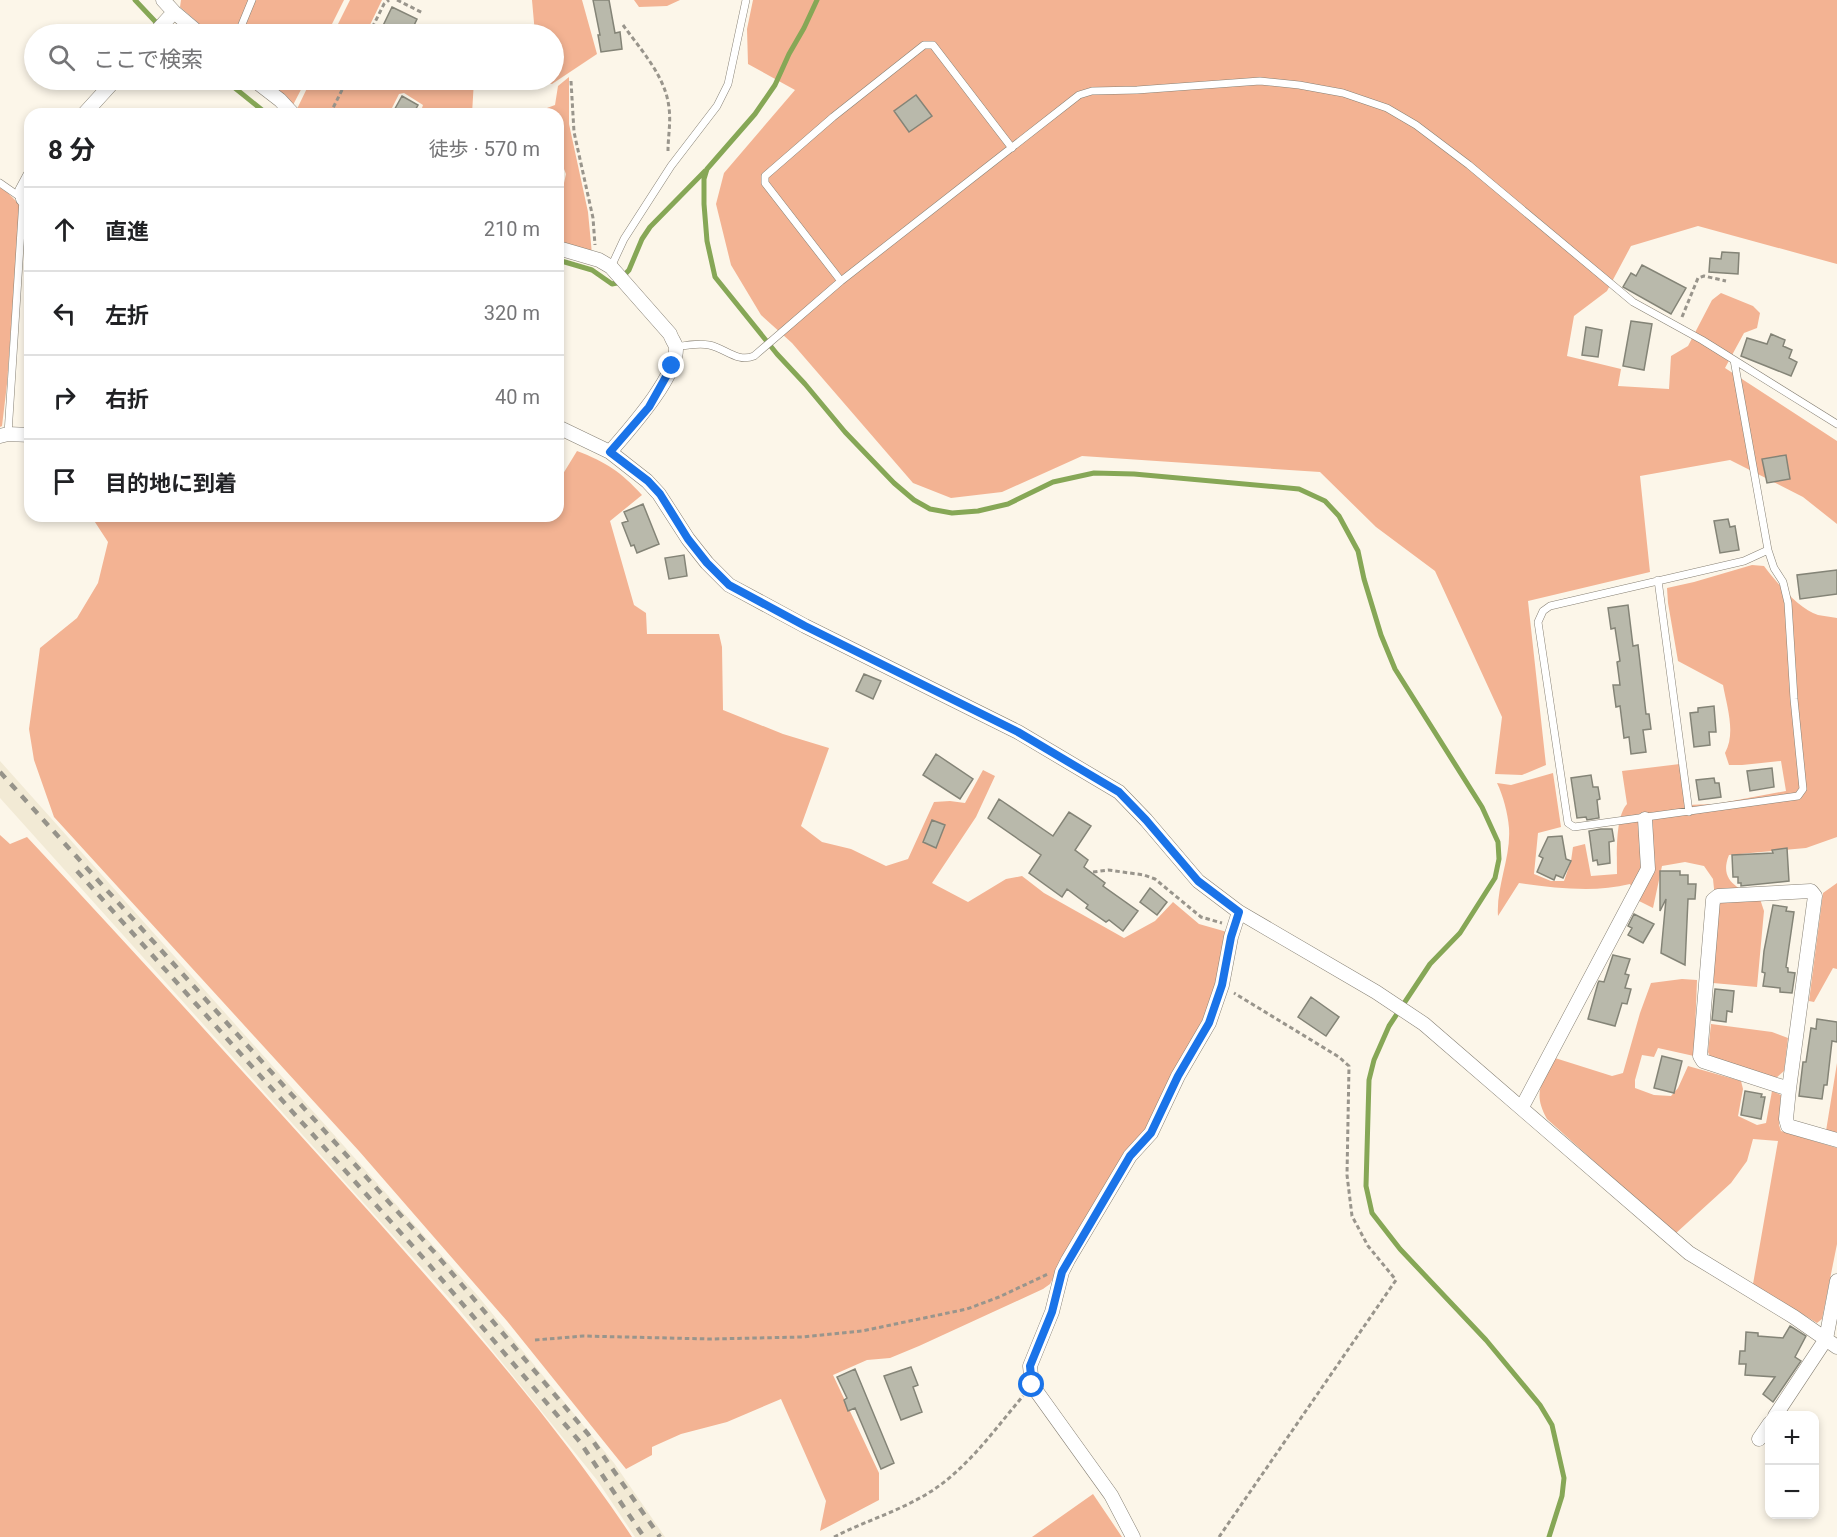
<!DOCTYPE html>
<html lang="ja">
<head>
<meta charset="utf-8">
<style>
	:root { --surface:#fff; --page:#f6f6f6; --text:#202124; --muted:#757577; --line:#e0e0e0 }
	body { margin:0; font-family:Roboto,"Noto Sans JP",sans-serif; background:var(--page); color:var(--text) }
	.controls { position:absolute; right:18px; bottom:18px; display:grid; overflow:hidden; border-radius:12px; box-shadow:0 3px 9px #0003 }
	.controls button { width:54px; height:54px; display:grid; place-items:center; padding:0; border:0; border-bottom:2px solid var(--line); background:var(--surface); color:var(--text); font:30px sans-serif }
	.stop { position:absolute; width:18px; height:18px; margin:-14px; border:4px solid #1a73e8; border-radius:50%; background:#fff }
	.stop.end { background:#1a73e8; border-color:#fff; box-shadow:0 2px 6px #0008 }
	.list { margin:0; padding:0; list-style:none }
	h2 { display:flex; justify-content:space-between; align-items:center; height:78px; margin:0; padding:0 24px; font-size:26px }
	h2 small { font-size:20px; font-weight:400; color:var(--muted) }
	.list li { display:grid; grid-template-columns:39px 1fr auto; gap:18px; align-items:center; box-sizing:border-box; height:84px; padding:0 24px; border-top:2px solid var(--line) }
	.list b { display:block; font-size:22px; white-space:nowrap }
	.list em { font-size:20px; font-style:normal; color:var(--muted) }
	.icon { flex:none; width:33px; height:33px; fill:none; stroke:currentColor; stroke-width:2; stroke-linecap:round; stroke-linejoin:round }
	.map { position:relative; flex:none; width:1837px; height:1537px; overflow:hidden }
	.search { position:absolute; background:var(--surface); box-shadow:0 3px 9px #0003; left:24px; top:24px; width:540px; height:66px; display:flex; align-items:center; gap:15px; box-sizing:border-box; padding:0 21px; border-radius:33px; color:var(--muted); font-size:22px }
	.panel { position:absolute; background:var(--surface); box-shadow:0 3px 9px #0003; left:24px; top:108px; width:540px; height:414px; border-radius:18px }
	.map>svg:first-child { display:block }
</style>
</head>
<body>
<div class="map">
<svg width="1837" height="1537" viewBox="0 0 1837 1537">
	<rect width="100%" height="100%" fill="#fcf6e9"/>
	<path fill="#f2ead5" d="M0 761 478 1296 614 1463 665 1537H635L597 1480 458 1308 0 798Z"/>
	<path fill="#f3b393" d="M181 0H344L327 34H211L180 7Z
		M350 0H382L368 29 370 34H333Z
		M532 0H582L597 54 552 84 538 81 537 80H554V34H535Z
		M634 0H680L667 6 639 7Z
		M753 0H1837V264L1698 226 1631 246 1607 291 1574 316 1567 356 1621 369 1618 386 1669 389 1671 356 1688 346 1712 300 1721 293 1753 306 1760 313 1757 328 1744 333 1725 368 1837 441V524L1803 497 1730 460 1640 476 1650 572 1528 601 1546 765 1522 775 1495 774 1502 717 1435 571 1376 527 1320 472 1082 456 1002 492 951 498 913 483 792 343 761 315 731 265 716 204 724 173 795 90 748 64 747 29Z
		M569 77V124L588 212 592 254 558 242V198L562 192 566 174 558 154V114H531L555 105 558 86Z
		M263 80H306L293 105Z
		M311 80H474L472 114H420L423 105 404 93 399 94 389 114H299L296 111Z
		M0 185 20 205 7 384 2 426 0 427Z
		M577 451C606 462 621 472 642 495L610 521 634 605 646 613 647 634H719L722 647 723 710 783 734 829 748 801 826 822 842 851 849 886 866 908 859 934 802 950 801 965 803 983 770 995 776 976 817 932 883 968 902 1006 879 1022 876 1044 893 1124 938 1155 921 1173 902 1199 924 1227 932 1217 986 1205 1019 1147 1130 1076 1237 1050 1284 1043 1289 919 1346 890 1358 867 1360 833 1375 879 1473V1500L820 1531 826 1501 781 1399 727 1422 681 1434 652 1447V1455L626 1469 507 1321 359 1151 54 817 34 760 29 729 40 648 77 618 98 583 108 542 91 516H558V482Z
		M1752 565 1764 566C1776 582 1799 609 1818 615 1824 616 1831 617 1837 618V837L1806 848 1729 855C1718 882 1740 889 1760 899L1764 911 1757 987 1713 983 1717 918 1713 879 1704 866 1685 862 1662 866 1653 908 1639 901 1630 884C1594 893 1556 888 1519 883L1498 916C1496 886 1511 858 1509 828 1508 814 1503 795 1497 783L1511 785 1553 773 1561 827 1538 833 1534 874 1551 881H1564L1571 861 1573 847 1585 844 1591 876 1617 874C1617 856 1615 817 1627 804L1622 771 1680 764 1686 805 1716 804 1786 791 1781 761 1742 765H1729L1725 753C1736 733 1727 707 1723 685L1678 661 1668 603 1667 588 1694 582Z
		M0 835 10 844 27 837C132 949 235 1063 338 1177 441 1292 546 1408 632 1537H0Z
		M1837 883V969L1833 968 1814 1002 1809 1001 1823 893Z
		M1682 979 1697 980 1694 1056 1658 1048 1654 1057 1642 1055 1635 1080V1088L1654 1095 1671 1096 1678 1088 1688 1066 1741 1081 1743 1089 1738 1116 1757 1125 1766 1123 1772 1091 1781 1095 1779 1125 1781 1131 1837 1148V1244L1822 1319 1817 1323 1753 1284 1778 1141 1753 1139 1747 1161 1731 1183 1675 1234 1547 1119C1532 1092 1542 1083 1555 1058L1612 1076 1623 1073 1640 1013 1651 983Z
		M1711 1024 1772 1032 1788 1038 1784 1071 1776 1078 1711 1059 1708 1052Z
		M1837 1063V1134L1826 1131Z
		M1093 1494 1122 1537H1032Z"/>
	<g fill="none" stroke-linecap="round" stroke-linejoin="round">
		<path stroke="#86a756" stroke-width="5" d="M135 0 167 34
			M817 0 804 28 789 54 775 85 755 114 707 169 704 179V204L707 241 715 277 777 354 805 384 845 432 894 483 914 500 930 509 952 513 978 511 1008 504 1053 482 1094 473 1134 474 1299 489 1325 501 1339 516 1358 551 1364 579 1381 635 1395 669 1482 807 1498 842 1499 859 1495 878 1460 933 1430 964 1389 1026 1374 1060 1369 1080 1366 1186 1372 1213 1400 1249 1486 1340 1540 1405 1552 1425 1564 1478 1562 1496 1549 1537
			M225 80 267 114
			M558 260 592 270 612 284 617 283 629 270 642 239 650 227 705 171"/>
	</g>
	<path fill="#b9b9ab" stroke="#848477" stroke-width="1.5" d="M593 0H609L615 33 620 32 622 49 601 52 598 35H600Z
		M392 7 417 19 410 34H379Z
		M916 95 932 116 909 132 894 111Z
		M402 96 418 105 413 114H392Z
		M1722 252 1739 253 1738 274 1709 272 1710 258 1721 259Z
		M1642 265 1686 288 1671 314 1623 287 1631 273 1636 276Z
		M1631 321 1652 324 1644 370 1623 366Z
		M1586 327 1602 330 1598 357 1582 355Z
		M1771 334 1785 340 1783 346 1792 350 1789 358 1797 362 1791 376 1741 356 1747 338 1767 344Z
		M1786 455 1790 479 1767 483 1762 459Z
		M643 504 659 544 637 553 634 545 631 546 622 523 628 521 624 512Z
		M1728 519 1730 527 1735 526 1739 550 1720 553 1714 521Z
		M684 555 687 576 669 579 665 558Z
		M1837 570V594L1800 599 1797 575Z
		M1628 605 1633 646 1638 645 1646 714H1649L1651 729 1643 730 1646 752 1631 754 1629 737 1624 738 1620 706 1616 707 1613 685H1620L1617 662 1620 661 1615 628 1611 629 1608 608Z
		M864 674 881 681 873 699 856 691Z
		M1714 706 1716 732H1709L1710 745 1694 747 1690 713 1698 712V708Z
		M936 754 973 779 960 799 923 775Z
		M1772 768 1774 787 1750 791 1747 771Z
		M1591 775 1593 787H1598L1600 799 1597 800 1599 818 1587 820 1586 817 1577 818 1571 778Z
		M1714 778 1715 783H1719L1721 797 1699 800 1696 780Z
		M999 799 1053 836 1069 812 1091 826 1075 850 1088 860 1084 867 1105 883 1103 886 1138 911 1123 931 1109 920 1106 922 1086 908 1088 905 1067 889 1062 897 1029 873 1041 855 988 818Z
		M932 820 945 825 936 848 923 842Z
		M1601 829H1612L1614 841 1609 842 1610 863 1598 865 1597 860 1593 861 1589 831Z
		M1562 836 1566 859 1571 861 1563 878 1556 875 1554 880 1537 872 1543 858 1539 856 1548 837Z
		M1787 848 1789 881 1741 886V883H1738V877H1733L1732 855 1773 853 1772 850Z
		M1660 871H1680V875H1688V884H1696L1695 899H1688L1685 965 1661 953 1666 899 1660 911Z
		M1150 888 1167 902 1157 915 1140 902Z
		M1773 905 1787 907 1786 911 1794 912 1786 967 1788 968V972L1795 973 1792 993 1780 992V988L1763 986 1765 973 1762 972 1764 951Z
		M1634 914 1654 924 1643 943 1628 935 1632 928 1628 926Z
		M1613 955 1630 959 1625 974 1629 975 1625 988 1631 989 1627 1004 1622 1003 1615 1026 1588 1019 1598 983 1599 981 1604 982Z
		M1715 989 1734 991 1732 1012 1727 1011 1726 1022 1712 1020Z
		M1311 997 1339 1017 1326 1036 1298 1017Z
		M1817 1019 1837 1022V1042L1832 1041 1827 1085H1824L1822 1099 1799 1096 1803 1062H1806L1811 1028 1816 1029Z
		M1662 1056 1682 1061 1674 1093 1654 1088Z
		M1745 1091 1762 1094 1761 1097H1765L1761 1119 1741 1115Z
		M1790 1326 1806 1336 1795 1357 1801 1361 1773 1402 1763 1394 1775 1377 1745 1375 1746 1364H1739L1740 1351H1745L1746 1332 1758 1333V1336L1783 1338Z
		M911 1367 918 1385 913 1387 922 1412 901 1420 884 1376Z
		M855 1369 894 1463 881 1469 855 1408 848 1411 844 1400 847 1398 837 1377Z"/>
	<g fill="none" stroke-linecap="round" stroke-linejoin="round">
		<defs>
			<path id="service" d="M238 34 252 0
				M0 183 23 199 8 434
				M611 267 624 239 671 166 717 106 728 84 746 0
				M841 281 765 183V176L833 117 924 45H933L1012 148
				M676 347C687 345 698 343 709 345 725 348 737 363 754 356L841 281 1079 95 1092 91 1137 90 1260 81 1299 85 1343 93 1387 108 1416 125 1469 165 1633 302 1702 340 1837 424
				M1734 360 1768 550 1774 568 1783 582 1788 603 1794 699 1803 789 1798 796 1574 827 1568 823 1538 622 1543 611 1550 606 1744 561 1768 550
				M1658 580 1689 812"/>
			<path id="minor" d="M163 0 174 12 200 34
				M154 34 174 12
				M254 80 280 100 293 114
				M84 114 115 80
				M30 176 22 191 23 199 30 204
				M558 248 599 260 611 267 670 334C671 338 675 343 676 347 678 376 628 431 610 452
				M558 427 610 452 647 481 659 494 688 539 707 563 729 585 805 626 1018 732 1119 792 1146 820 1198 881 1239 912 1376 992 1424 1024 1689 1253 1794 1317 1837 1347
				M0 436 8 434 30 435
				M1811 891 1815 896 1789 1089 1703 1061 1700 1056 1713 900 1718 896Z
				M1789 1089 1786 1119 1788 1126 1837 1140
				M1522 1107 1648 869 1645 819
				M1775 1416 1826 1339 1837 1281
				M1759 1439 1770 1423
				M1133 1537 1111 1495 1032 1385 1030 1366 1052 1312 1062 1272 1068 1260 1130 1156 1151 1133 1178 1076 1209 1023 1222 985 1231 937 1239 912"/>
		</defs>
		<use href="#service" stroke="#878175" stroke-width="8"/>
		<use href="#minor" stroke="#878175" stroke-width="15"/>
		<path stroke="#99958c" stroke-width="3" stroke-dasharray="4.5 3" stroke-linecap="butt" d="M397 0 423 13
			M623 25C641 50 666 77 669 108 671 122 668 137 668 151
			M369 34 384 4 389 0
			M571 81 574 132 593 218 595 245
			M330 114 347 80
			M1682 317 1698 278 1704 276 1726 281
			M1093 872 1108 870 1144 875 1155 879 1201 917 1222 923
			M535 1340 583 1336 710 1339 802 1337 862 1331 967 1309 999 1297 1048 1274
			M834 1537C865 1521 900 1511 930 1492 968 1468 995 1429 1023 1396
			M1219 1537 1396 1280 1368 1246 1352 1216 1347 1175 1349 1066 1339 1057 1234 993"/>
		<use href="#service" stroke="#fff" stroke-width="7"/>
		<use href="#minor" stroke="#fff" stroke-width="14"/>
		<path stroke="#96938a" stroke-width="4.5" stroke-dasharray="8 8" stroke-linecap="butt" d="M0 772 435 1253 588 1434 660 1537
			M77 871 426 1261 580 1442 644 1537"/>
	</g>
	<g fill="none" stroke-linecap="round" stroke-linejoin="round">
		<path stroke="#1a73e8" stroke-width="8" d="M672 366 649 407 610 452 648 481 660 494 688 539 707 563 729 585 805 626 1018 732 1119 792 1146 820 1198 881 1239 912 1231 937 1222 985 1209 1023 1178 1076 1151 1133 1130 1156 1062 1272 1052 1312 1030 1366 1032 1385"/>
	</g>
</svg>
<div class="controls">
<button>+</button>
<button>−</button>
</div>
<div class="stop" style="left:1032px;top:1385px"></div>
<div class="stop end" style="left:672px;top:366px"></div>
<div class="search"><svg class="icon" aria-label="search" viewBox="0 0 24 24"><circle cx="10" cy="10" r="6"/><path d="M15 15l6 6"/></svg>ここで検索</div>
<section class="panel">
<h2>8 分<small>徒歩 · 570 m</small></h2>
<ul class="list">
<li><svg class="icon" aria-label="ahead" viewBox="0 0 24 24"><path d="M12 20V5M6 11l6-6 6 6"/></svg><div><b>直進</b></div><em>210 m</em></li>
<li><svg class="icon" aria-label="left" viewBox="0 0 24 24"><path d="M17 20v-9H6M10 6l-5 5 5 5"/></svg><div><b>左折</b></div><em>320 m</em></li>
<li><svg class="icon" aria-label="right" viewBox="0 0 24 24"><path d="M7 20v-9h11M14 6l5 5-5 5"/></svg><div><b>右折</b></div><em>40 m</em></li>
<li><svg class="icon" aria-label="arrive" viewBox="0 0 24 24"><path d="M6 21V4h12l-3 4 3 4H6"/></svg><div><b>目的地に到着</b></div></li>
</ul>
</section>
</div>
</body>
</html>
